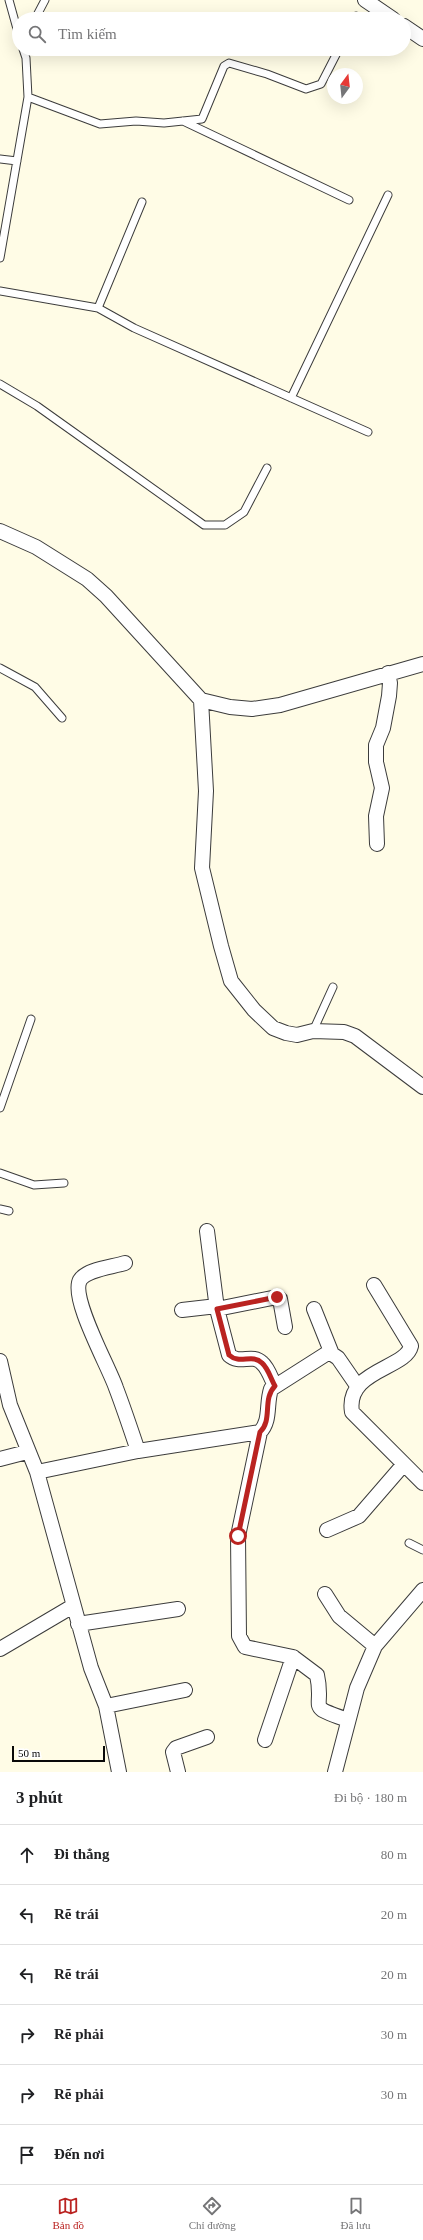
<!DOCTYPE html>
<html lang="vi">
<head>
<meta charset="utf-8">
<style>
	:root { --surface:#fff; --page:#f2f2f2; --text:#202124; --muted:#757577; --line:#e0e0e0; --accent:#ba2321 }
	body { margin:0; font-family:"Times New Roman",serif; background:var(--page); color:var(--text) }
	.compass { position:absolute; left:327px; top:68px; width:36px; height:36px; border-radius:50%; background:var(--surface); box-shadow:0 4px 16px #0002; rotate:15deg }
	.scale { position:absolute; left:12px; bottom:10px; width:93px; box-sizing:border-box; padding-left:4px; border:2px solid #090909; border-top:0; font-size:11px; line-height:14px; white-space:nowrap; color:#090909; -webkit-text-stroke:3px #fff; paint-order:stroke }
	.stop { position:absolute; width:12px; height:12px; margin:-9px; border:3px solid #ba2321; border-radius:50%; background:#fff }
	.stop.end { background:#ba2321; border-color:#fff; box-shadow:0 1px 4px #0008 }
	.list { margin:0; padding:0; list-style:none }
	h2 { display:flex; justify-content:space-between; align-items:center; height:52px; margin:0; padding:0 16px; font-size:17px }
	h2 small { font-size:13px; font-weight:400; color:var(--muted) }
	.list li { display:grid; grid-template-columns:26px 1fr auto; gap:12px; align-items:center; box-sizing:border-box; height:60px; padding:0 16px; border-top:1px solid var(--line) }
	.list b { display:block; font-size:15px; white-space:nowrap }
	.list em { font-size:13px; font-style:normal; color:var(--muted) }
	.icon { flex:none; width:22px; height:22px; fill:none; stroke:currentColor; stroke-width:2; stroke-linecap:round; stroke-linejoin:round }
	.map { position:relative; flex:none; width:423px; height:1772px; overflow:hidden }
	.search { position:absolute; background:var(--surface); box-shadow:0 4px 16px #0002; left:12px; right:12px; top:12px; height:44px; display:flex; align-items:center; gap:10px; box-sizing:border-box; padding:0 14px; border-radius:22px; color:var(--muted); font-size:15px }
	.sheet { height:412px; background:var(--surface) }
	nav { display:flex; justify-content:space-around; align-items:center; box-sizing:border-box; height:56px; border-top:1px solid var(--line); background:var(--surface); font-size:11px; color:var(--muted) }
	nav a { display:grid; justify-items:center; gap:2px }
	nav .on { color:var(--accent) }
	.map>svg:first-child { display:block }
</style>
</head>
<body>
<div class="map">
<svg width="423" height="1772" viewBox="0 0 423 1772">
	<rect width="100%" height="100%" fill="#fffce6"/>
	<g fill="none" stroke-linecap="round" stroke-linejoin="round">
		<defs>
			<path id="service" d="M9 0 19 36
				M35 19 45 0
				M355 19 356 16
				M28 97 100 124 136 121 164 123 202 119 224 66 229 63 267 74 306 89 321 84 339 49
				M183 121 349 200
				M0 159 17 161
				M0 258 28 97 26 58 23 49
				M0 291 98 308 134 328 368 432
				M98 308 142 202
				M0 384 37 406 204 525H225L244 512 267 468
				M291 398 388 195
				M0 668 35 687 62 718
				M313 1031 333 987
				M0 1108 31 1019
				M0 1173 34 1185 64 1183
				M0 1209 9 1211
				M409 1543 423 1550"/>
			<path id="minor" d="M365 0 393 19
				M404 26 423 39
				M0 531 36 547 87 579 106 596 201 700 230 707 252 709 280 705 423 664
				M201 700 206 791 202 868 221 946 231 981 254 1010 273 1028 286 1033 297 1035 313 1031 344 1032 355 1036 423 1087
				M377 844 376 816 382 788 376 762V745L383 728 389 696 390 683 388 673
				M207 1231 217 1309 229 1355C240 1365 252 1353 262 1363 268 1368 271 1378 275 1386
				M125 1263C113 1267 87 1269 80 1280 70 1298 109 1367 116 1388 124 1409 131 1430 138 1451
				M374 1285 411 1346C406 1369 345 1370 352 1412L423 1483
				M217 1309 277 1297 280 1299 285 1327
				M314 1309 332 1354
				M182 1310 217 1306
				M0 1361 10 1405 37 1472 91 1668 106 1706 119 1772
				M260 1432 238 1536 239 1636 245 1647 293 1657 317 1675C325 1711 304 1705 348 1720
				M0 1459 27 1452
				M37 1472 138 1451 260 1432C271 1421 266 1404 271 1389L326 1354H332L338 1358 358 1387
				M327 1530 359 1516 404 1464
				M325 1594 339 1616 375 1646
				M78 1624 178 1609
				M0 1649 73 1606
				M106 1706 185 1690
				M265 1740 293 1657
				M178 1772 173 1752 176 1748 207 1737
				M335 1772 357 1688 375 1646 423 1590"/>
		</defs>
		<use href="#service" stroke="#3c3c3c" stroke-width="9"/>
		<use href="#minor" stroke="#3c3c3c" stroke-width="16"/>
		<use href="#service" stroke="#fff" stroke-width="7"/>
		<use href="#minor" stroke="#fff" stroke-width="14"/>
	</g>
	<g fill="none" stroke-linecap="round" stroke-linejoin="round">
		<path stroke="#ba2321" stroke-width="5" d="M238 1536 260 1432C273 1420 262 1399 275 1386 271 1379 268 1368 262 1363 252 1353 240 1365 229 1355L217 1309 277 1297"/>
	</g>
</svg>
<svg class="compass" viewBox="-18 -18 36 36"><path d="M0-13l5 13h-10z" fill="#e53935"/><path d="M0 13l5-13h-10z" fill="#757577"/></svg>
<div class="scale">50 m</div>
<div class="stop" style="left:238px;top:1536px"></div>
<div class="stop end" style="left:277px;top:1297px"></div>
<div class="search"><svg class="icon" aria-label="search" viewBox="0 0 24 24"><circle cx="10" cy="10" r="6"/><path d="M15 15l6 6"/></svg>Tìm kiếm</div>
</div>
<section class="sheet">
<h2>3 phút<small>Đi bộ · 180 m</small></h2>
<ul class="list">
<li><svg class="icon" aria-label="ahead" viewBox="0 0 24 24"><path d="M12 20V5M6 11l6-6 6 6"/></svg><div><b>Đi thẳng</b></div><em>80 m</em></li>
<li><svg class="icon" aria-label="left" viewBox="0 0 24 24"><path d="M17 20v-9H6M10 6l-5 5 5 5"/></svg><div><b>Rẽ trái</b></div><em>20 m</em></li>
<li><svg class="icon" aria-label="left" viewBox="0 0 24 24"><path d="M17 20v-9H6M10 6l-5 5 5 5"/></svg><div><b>Rẽ trái</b></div><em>20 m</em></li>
<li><svg class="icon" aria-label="right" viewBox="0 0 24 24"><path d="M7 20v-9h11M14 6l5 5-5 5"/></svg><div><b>Rẽ phải</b></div><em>30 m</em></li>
<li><svg class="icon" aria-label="right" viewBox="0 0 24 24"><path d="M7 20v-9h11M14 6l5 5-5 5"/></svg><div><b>Rẽ phải</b></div><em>30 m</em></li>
<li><svg class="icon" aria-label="arrive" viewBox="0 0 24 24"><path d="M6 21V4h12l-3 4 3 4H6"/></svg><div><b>Đến nơi</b></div></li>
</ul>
</section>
<nav>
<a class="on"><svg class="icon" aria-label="map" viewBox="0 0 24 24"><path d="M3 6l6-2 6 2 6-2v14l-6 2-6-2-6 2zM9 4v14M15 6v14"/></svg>Bản đồ</a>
<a><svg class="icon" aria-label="directions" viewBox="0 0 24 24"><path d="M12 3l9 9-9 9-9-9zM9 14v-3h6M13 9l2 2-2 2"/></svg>Chỉ đường</a>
<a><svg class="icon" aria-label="saved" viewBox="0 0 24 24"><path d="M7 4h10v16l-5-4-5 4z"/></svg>Đã lưu</a>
</nav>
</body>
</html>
